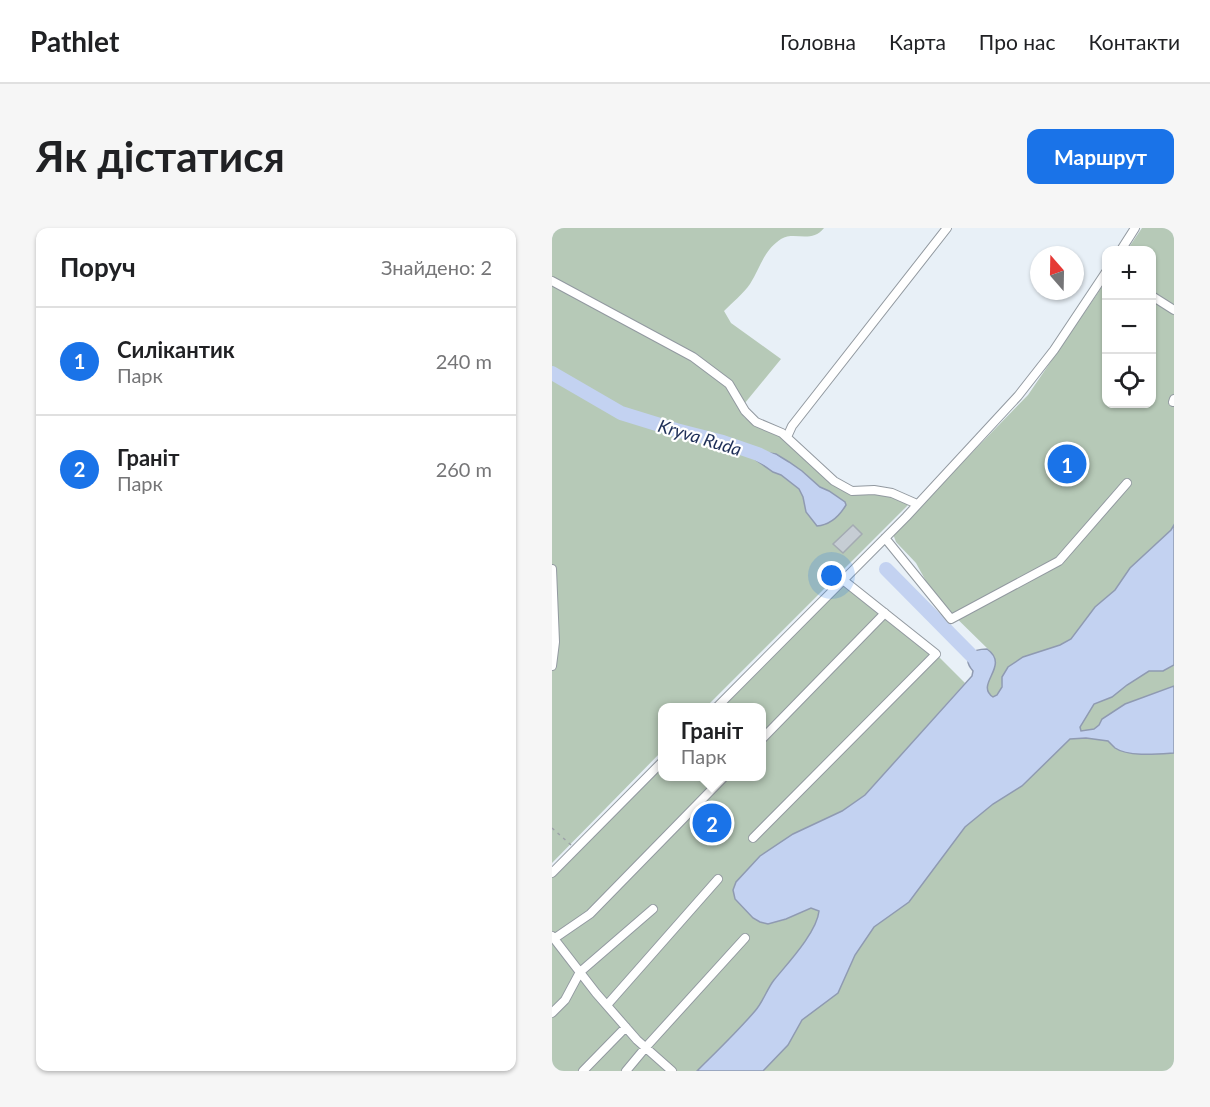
<!DOCTYPE html>
<html lang="uk">
<head>
<meta charset="utf-8">
<style>
	:root { --surface:#fff; --page:#f6f6f6; --text:#202124; --muted:#757577; --line:#e0e0e0; --accent:#1a73e8 }
	body { margin:0; font-family:Lato,sans-serif; background:var(--page); color:var(--text) }
	.controls { position:absolute; right:18px; top:18px; display:grid; overflow:hidden; border-radius:12px; box-shadow:0 2px 4px #0004 }
	.controls button { width:54px; height:54px; display:grid; place-items:center; padding:0; border:0; border-bottom:2px solid var(--line); background:var(--surface); color:var(--text); font:30px sans-serif }
	.compass { position:absolute; left:478px; top:18px; width:54px; height:54px; border-radius:50%; background:var(--surface); box-shadow:0 2px 4px #0004; rotate:340deg }
	.you { position:absolute; left:280px; top:348px; width:21px; height:21px; margin:-15px; border:4px solid #fff; border-radius:50%; background:#1a73e8; box-shadow:0 0 0 9px #1a73e833 }
	.badge { display:grid; place-items:center; width:39px; height:39px; border-radius:50%; background:var(--accent); color:#fff; font-size:20px; font-weight:700 }
	.pin { position:absolute; translate:-50% -50%; border:3px solid #fff; box-shadow:0 2px 6px #0006 }
	.popup { position:absolute; left:106px; top:475px; width:108px; height:78px; box-sizing:border-box; display:grid; place-content:center; border-radius:12px; background:var(--surface); filter:drop-shadow(0 2px 4px #0005); font-size:20px; white-space:nowrap; color:var(--muted) }
	.popup b { font-size:22px; color:var(--text) }
	.popup::after { content:''; position:absolute; left:50%; top:100%; margin-left:-12px; border:12px solid transparent; border-top-color:var(--surface) }
	.list { margin:0; padding:0; list-style:none }
	h2 { display:flex; justify-content:space-between; align-items:center; height:78px; margin:0; padding:0 24px; font-size:26px }
	h2 small { font-size:20px; font-weight:400; color:var(--muted) }
	.list li { display:grid; grid-template-columns:39px 1fr auto; gap:18px; align-items:center; box-sizing:border-box; height:108px; padding:0 24px; border-top:2px solid var(--line) }
	.list b { display:block; font-size:22px; white-space:nowrap }
	.list p { margin:0; font-size:20px; white-space:nowrap; color:var(--muted) }
	.list em { font-size:20px; font-style:normal; color:var(--muted) }
	.icon { flex:none; width:33px; height:33px; fill:none; stroke:currentColor; stroke-width:2; stroke-linecap:round; stroke-linejoin:round }
	.map { position:relative; flex:none; width:622px; height:843px; overflow:hidden; border-radius:12px }
	header { display:flex; align-items:center; gap:36px; box-sizing:border-box; height:84px; padding:0 30px; background:var(--surface); border-bottom:2px solid var(--line) }
	header strong { font-size:28px }
	nav { display:flex; gap:33px; margin-inline-start:auto; font-size:21px }
	.intro { display:flex; align-items:center; justify-content:space-between; box-sizing:border-box; height:144px; padding:0 36px }
	h1 { margin:0; font-size:42px }
	.button { padding:15px 27px; border-radius:12px; background:var(--accent); color:#fff; font-size:21px; font-weight:700 }
	main { display:flex; gap:36px; padding:0 36px }
	aside { flex:1; background:var(--surface); border-radius:12px; box-shadow:0 2px 4px #0004 }
	.map>svg:first-child { display:block }
</style>
</head>
<body>
<header>
<strong>Pathlet</strong>
<nav><a>Головна</a><a>Карта</a><a>Про нас</a><a>Контакти</a></nav>
</header>
<div class="intro"><h1>Як дістатися</h1><a class="button">Маршрут</a></div>
<main>
<aside>
<h2>Поруч<small>Знайдено: 2</small></h2>
<ul class="list">
<li><span class="badge">1</span><div><b>Силікантик</b><p>Парк</p></div><em>240 m</em></li>
<li><span class="badge">2</span><div><b>Граніт</b><p>Парк</p></div><em>260 m</em></li>
</ul>
</aside>
<div class="map">
<svg width="622" height="843" viewBox="0 0 622 843">
	<rect width="100%" height="100%" fill="#e8f0f7"/>
	<path fill="#b6c9b7" d="M0 0H272C259 16 243 3 229 11 211 23 209 39 198 56 191 66 180 75 172 83L179 95 229 131 188 181 192 189 205 198 225 202 284 254 299 260 351 271 356 277 154 479 110 480V523L0 635Z
		M590 0H622V297L619 302 578 340 563 362 543 379 520 411 450 449C450 458 450 465 441 469L437 467 435 462 438 423 388 374 375 355 364 335 344 314 341 306 476 167 554 53V176H600V22H575Z
		M294 353 337 383 358 400 413 455 313 567 290 583 241 606 208 694C225 698 243 687 259 680L267 683C264 705 237 734 222 752 215 761 211 774 203 783 185 804 165 823 145 843H0V649L110 537V548H210V480L168 479Z
		M622 406V843H211L220 833 213 815 525 421Z"/>
	<path fill="#c3d2f1" stroke="#8f9ab1" stroke-width="1.5" d="M211 224 224 226 237 234 250 243 268 259 277 263 293 274 294 277C288 287 278 297 265 298L254 284 251 269 247 261 229 247 221 244 204 232V229L206 226Z
		M622 297V437L611 443H597L575 457 560 469 542 476 528 499 529 503 542 501 547 497 550 491 573 476 622 458V525C607 526 576 529 563 520 562 519 557 514 556 513L534 510 518 511 470 558 441 576 413 599 357 674 322 699 303 727 286 765 250 792 236 817 211 843H145C165 823 185 804 203 783 211 774 215 761 222 752 236 735 265 704 267 683L259 680 234 691 216 696 208 694 201 690 183 671 181 662 184 654 208 628 241 606 290 583 313 567 420 448 421 443C409 429 420 421 435 421 459 438 422 456 441 469L445 467 450 459V449L456 439 471 429 508 417 519 411 543 379 563 362 578 340 619 302Z"/>
	<g fill="none" stroke-linecap="round" stroke-linejoin="round">
		<path stroke="#c3d2f1" stroke-width="14" d="M0 145 69 185 124 202 171 214 206 226 222 234
			M334 341 421 429"/>
	</g>
	<path fill="#c6cdd4" stroke="#a4abb2" stroke-width="1.5" d="M301 297 310 306 291 325 281 316Z"/>
	<g fill="none" stroke-linecap="round" stroke-linejoin="round">
		<defs>
			<path id="minor" d="M569 22 583 0
				M0 53 141 129 177 156 193 183 204 194 230 205 282 253 300 263 322 262 340 265 365 276
				M600 68 622 82
				M621 174 622 171
				M235 209 240 198 395 0
				M333 310 399 391 507 333 575 255
				M0 341 3 414 0 438
				M164 480 354 289 466 168 502 122 554 44
				M210 511 333 385
				M201 610 384 426 291 352
				M0 645 110 534
				M0 708 44 765 85 812 120 843
				M3 710 38 686 173 548
				M55 777 166 651
				M0 785 13 772 28 744 101 681
				M31 843 74 799
				M74 843 94 819 193 710"/>
		</defs>
		<use href="#minor" stroke="#9299a0" stroke-width="10"/>
		<path stroke="#9ca1a7" stroke-width="1.5" stroke-dasharray="3 4.5" stroke-linecap="butt" d="M0 600 19 617"/>
		<use href="#minor" stroke="#fff" stroke-width="8"/>
	</g>
	<g text-anchor="middle" dominant-baseline="central" stroke-width="4.5" stroke-linejoin="round" paint-order="stroke">
		<g font-size="18" font-style="italic" fill="#1e2f58" stroke="#fff">
			<text transform="translate(148 209) rotate(17)">Kryva Ruda</text>
		</g>
	</g>
</svg>
<div class="controls">
<button>+</button>
<button>−</button>
<button><svg class="icon" aria-label="locate" viewBox="0 0 24 24"><circle cx="12" cy="12" r="6"/><path d="M12 2v4M12 18v4M2 12h4M18 12h4"/></svg></button>
</div>
<svg class="compass" viewBox="-18 -18 36 36"><path d="M0-13l5 13h-10z" fill="#e53935"/><path d="M0 13l5-13h-10z" fill="#757577"/></svg>
<div class="you"></div>
<div class="pin badge" style="left:515px;top:236px">1</div>
<div class="pin badge" style="left:160px;top:595px">2</div>
<div class="popup"><b>Граніт</b>Парк</div>
</div>
</main>
</body>
</html>
